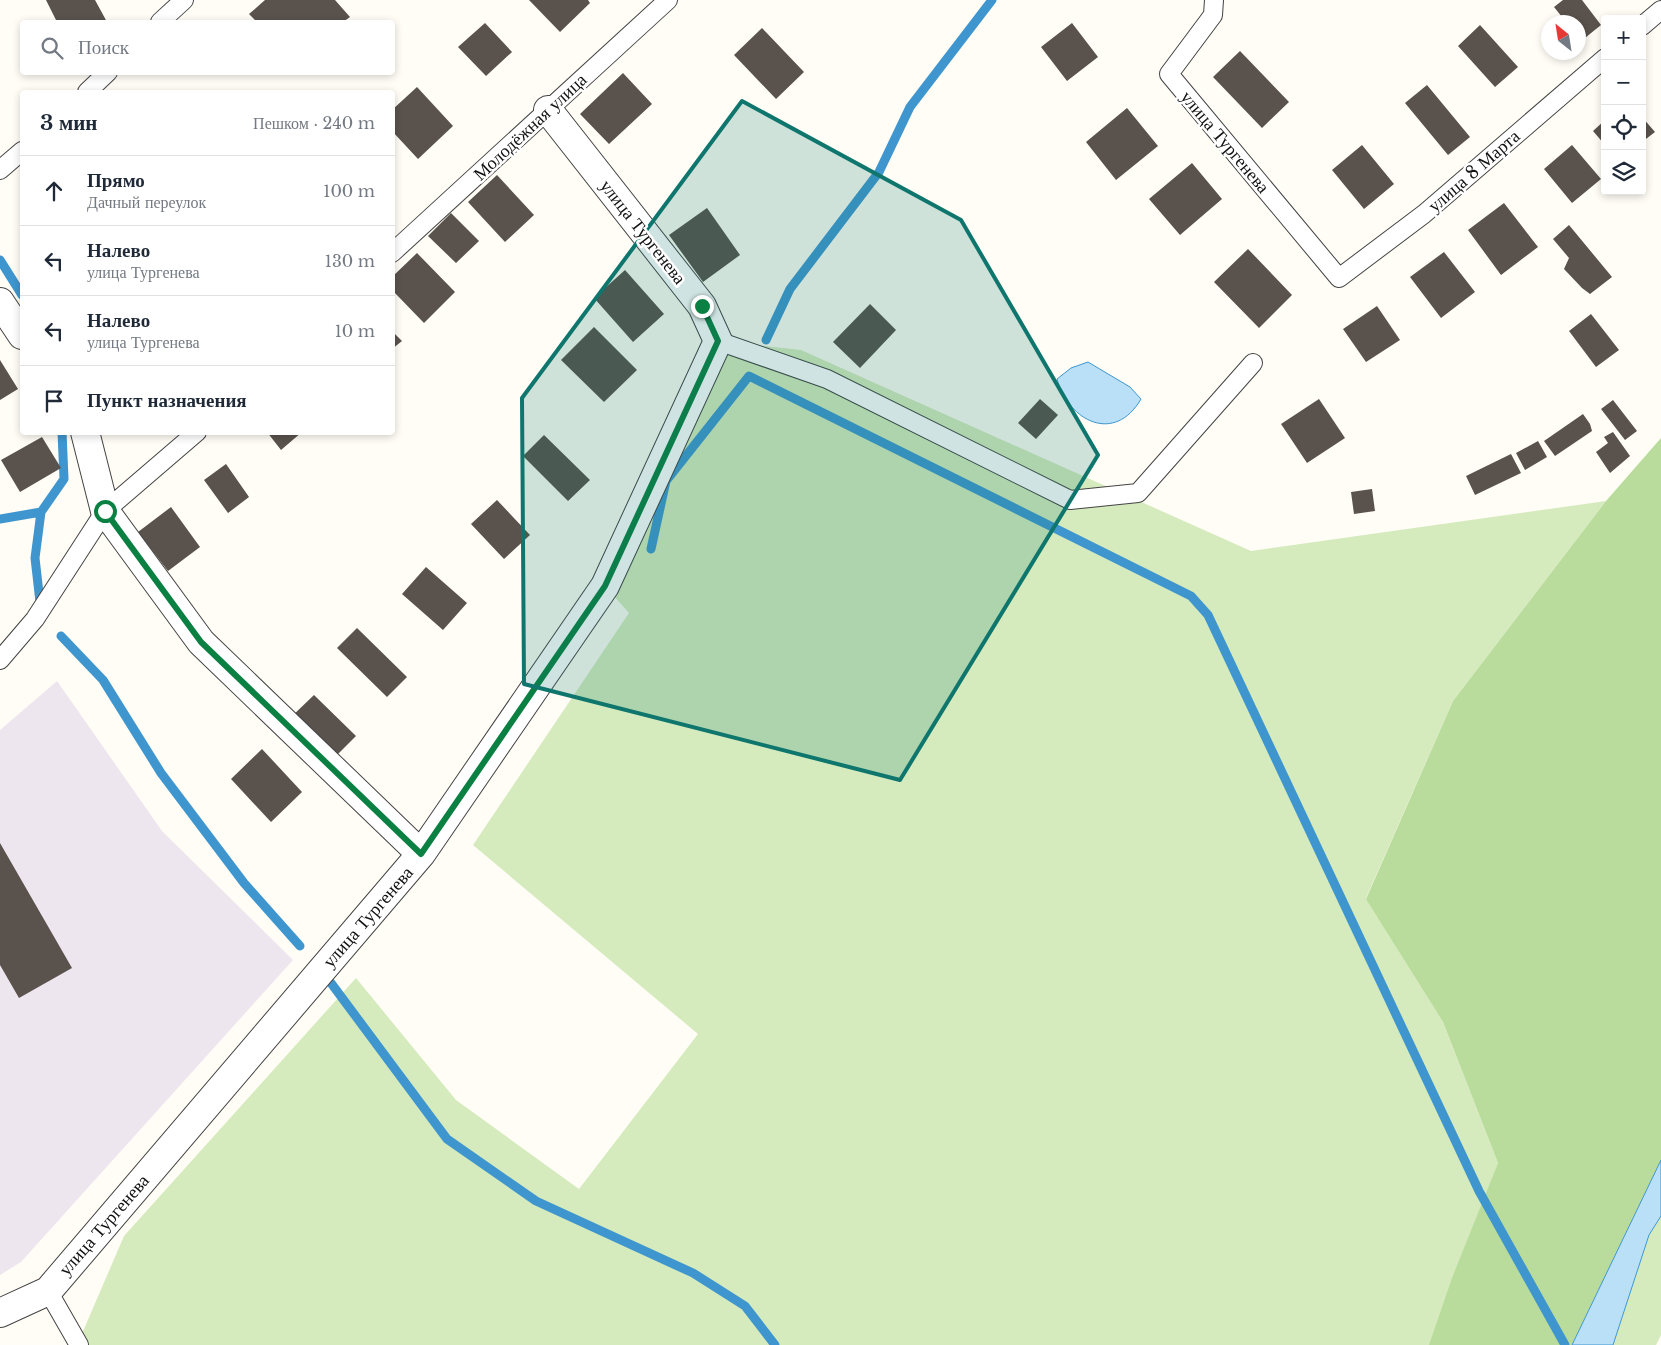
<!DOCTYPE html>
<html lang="ru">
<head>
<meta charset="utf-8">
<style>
	:root { --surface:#fff; --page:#f2f2f3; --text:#1f2937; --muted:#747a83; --line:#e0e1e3 }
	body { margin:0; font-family:"Libre Baskerville",serif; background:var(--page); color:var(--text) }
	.controls { position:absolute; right:15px; top:15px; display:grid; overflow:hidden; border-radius:5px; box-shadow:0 2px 8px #0003 }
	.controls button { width:45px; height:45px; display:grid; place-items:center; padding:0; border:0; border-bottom:1px solid var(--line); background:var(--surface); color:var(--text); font:25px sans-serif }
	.compass { position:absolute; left:1541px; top:15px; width:45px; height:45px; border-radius:50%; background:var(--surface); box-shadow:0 2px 8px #0003; rotate:330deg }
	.stop { position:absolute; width:15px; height:15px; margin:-11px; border:4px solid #0b8043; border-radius:50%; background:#fff }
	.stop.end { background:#0b8043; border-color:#fff; box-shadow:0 1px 5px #0008 }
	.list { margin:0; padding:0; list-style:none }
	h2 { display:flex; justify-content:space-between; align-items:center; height:65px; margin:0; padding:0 20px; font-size:21px }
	h2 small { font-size:16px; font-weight:400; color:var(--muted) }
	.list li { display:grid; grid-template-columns:32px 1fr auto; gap:15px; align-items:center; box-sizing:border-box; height:70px; padding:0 20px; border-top:1px solid var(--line) }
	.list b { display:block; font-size:19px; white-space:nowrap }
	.list p { margin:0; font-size:16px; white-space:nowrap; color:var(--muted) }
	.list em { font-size:16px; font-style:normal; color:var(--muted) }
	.icon { flex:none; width:28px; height:28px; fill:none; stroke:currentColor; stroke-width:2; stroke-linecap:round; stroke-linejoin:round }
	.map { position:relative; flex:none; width:1661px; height:1345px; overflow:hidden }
	.search { position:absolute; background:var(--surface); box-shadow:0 2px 8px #0003; left:20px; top:20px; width:375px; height:55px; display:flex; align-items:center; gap:12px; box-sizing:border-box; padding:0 18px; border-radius:5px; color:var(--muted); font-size:19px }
	.panel { position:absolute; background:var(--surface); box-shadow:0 2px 8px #0003; left:20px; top:90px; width:375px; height:345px; border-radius:5px }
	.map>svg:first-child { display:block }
</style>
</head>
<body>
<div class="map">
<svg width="1661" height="1345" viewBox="0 0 1661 1345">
	<rect width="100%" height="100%" fill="#fffdf5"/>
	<path fill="#eee6ef" d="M57 681 162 831 293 960 21 1262 0 1275V730Z"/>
	<path fill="#d5ebbd" d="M718 341 801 350 1251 551 1606 501 1453 701 1366 898 1443 1022 1498 1163 1430 1345H79L78 1343 124 1236 356 978 456 1100 579 1189 698 1034 473 845 629 613 605 586Z
		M1661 1215V1335L1656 1345H1613L1649 1235Z"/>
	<path fill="#b9dc9c" d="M1661 438V1160L1572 1345H1429L1452 1278 1498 1163 1443 1022 1366 899 1453 701 1606 501Z"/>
	<path fill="#b9e0f7" stroke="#3f96cf" d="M1088 362 1130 387 1141 399C1115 444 1069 422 1057 379L1071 368Z
		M1661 1160V1216L1649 1235 1613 1345H1572Z"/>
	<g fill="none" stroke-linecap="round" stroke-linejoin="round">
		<path stroke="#3f96cf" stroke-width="9" d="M0 260 22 295
			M766 340 790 289 879 172 910 107 992 0
			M0 519 41 512
			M651 549 666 481 749 376 1191 596 1208 615 1479 1191 1565 1345
			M40 602 35 558 41 512 64 479 62 432
			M61 636 103 680 161 773 244 883 300 946
			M331 983 447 1139 536 1201 693 1273 745 1306 775 1345"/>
	</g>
	<path fill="#5a524d" d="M46 0H95L107 22H57Z
		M265 0H335L350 17 343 22H257L249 14Z
		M529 0H588L590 3 560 32Z
		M1563 0H1582L1601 25 1580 42 1578 22H1566L1554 7Z
		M485 23 512 52 486 76 458 47Z
		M1072 23 1098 57 1067 81 1041 47Z
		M1480 25 1518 67 1495 87 1458 46Z
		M762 28 804 72 776 99 734 55Z
		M1240 51 1289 102 1262 128 1213 77Z
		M623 73 652 104 609 144 580 114Z
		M1427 85 1470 137 1448 155 1405 103Z
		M417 87 453 126 418 159 392 131V110Z
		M1127 108 1158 146 1116 180 1086 142Z
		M1642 117 1655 132 1642 142Z
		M1605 120V145L1593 131Z
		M1362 145 1394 184 1364 209 1332 170Z
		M1572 145 1601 179 1572 203 1544 169Z
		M1192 163 1222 199 1180 235 1149 199Z
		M497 175 534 215 505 242 468 202Z
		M1504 203 1538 247 1501 275 1468 230Z
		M707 208 740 255 703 282 669 235Z
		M451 213 479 241 456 263 428 236Z
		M1569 225 1612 277 1590 294 1582 288 1564 269 1569 258 1553 239Z
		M1248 249 1292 295 1259 328 1214 282Z
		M1444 252 1475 292 1441 318 1410 277Z
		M417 253 455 292 424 323 392 290V277Z
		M625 270 664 314 633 342 594 298Z
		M870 304 896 330 860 368 833 342Z
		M1377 306 1400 340 1366 362 1343 329Z
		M1591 314 1619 350 1596 367 1569 331Z
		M594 327 637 370 604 402 561 360Z
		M392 331 402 341 392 349Z
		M0 360 18 389 0 400Z
		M1040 399 1058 415 1036 439 1018 423Z
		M1319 399 1345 438 1307 463 1281 424Z
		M1613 400 1637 431 1625 440 1601 409Z
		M1583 414 1590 424 1592 431 1555 456 1544 441Z
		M267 432H302L281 450Z
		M1613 432 1630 456 1610 473 1596 452 1608 443 1604 437Z
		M544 435 590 480 568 501 523 456Z
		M42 437 61 468 20 492 1 460Z
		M1538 441 1547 457 1525 470 1516 453Z
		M1511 454 1521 473 1475 495 1466 476Z
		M226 464 249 497 228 513 204 480Z
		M1372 489 1375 511 1354 514 1351 492Z
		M497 500 530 535 504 559 471 524Z
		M171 507 200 547 168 571 138 532Z
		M426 567 467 603 443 630 402 594Z
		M357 628 407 677 387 697 337 648Z
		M314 695 356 736 331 761 289 719Z
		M262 749 302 792 271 822 231 779Z
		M0 843 72 968 19 998 0 965Z"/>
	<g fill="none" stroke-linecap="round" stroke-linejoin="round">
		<defs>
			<path id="service" d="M1214 0 1213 15 1169 74 1339 278 1424 214 1605 58
				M160 22 184 0
				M1642 26 1661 10
				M87 92 108 72
				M0 170 22 151
				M392 253 668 0
				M718 341 827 379 1070 500 1138 493 1253 363
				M0 660 35 619 105 511 197 432
				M48 1291 79 1345"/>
			<path id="minor" d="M0 302 22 335
				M85 432 105 511 201 642 421 854
				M0 1313 48 1291 421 854 605 586 718 341 702 306 548 110"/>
		</defs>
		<use href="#service" stroke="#444" stroke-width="20"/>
		<use href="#minor" stroke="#444" stroke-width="30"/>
		<use href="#service" stroke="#fff" stroke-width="18"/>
		<use href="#minor" stroke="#fff" stroke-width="28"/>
	</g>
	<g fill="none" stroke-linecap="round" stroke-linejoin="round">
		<path stroke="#0b8043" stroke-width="6" d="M105 511 201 642 421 854 605 586 718 341 702 306"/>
	</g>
	<path fill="#0f766e" fill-opacity="0.2" stroke="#0f766e" stroke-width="4" stroke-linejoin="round" d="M742 101 961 220 1098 455 900 780 524 684 522 398Z"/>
	<g text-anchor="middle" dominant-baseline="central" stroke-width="5" stroke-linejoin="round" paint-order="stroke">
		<g font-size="18" fill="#111" stroke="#fff">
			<text transform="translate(530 127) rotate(-43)">Молодёжная улица</text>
			<text transform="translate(1225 142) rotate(50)">улица Тургенева</text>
			<text transform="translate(1474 171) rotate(-41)">улица 8 Марта</text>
			<text transform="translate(643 232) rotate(52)">улица Тургенева</text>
			<text transform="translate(368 917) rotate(-49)">улица Тургенева</text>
			<text transform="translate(104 1225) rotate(-49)">улица Тургенева</text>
		</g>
	</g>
</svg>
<div class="controls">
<button>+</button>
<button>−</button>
<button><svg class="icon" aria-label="locate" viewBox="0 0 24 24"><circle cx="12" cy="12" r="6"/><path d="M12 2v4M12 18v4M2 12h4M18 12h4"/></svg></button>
<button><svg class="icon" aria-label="layers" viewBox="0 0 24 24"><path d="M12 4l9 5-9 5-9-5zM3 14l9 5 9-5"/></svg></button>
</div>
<svg class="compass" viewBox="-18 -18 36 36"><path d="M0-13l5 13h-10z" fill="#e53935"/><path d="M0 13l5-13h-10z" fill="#747a83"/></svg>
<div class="stop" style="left:105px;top:511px"></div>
<div class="stop end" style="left:702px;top:306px"></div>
<div class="search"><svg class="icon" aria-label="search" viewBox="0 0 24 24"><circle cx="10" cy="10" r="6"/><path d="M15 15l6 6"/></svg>Поиск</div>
<section class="panel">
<h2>3 мин<small>Пешком · 240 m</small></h2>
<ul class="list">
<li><svg class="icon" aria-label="ahead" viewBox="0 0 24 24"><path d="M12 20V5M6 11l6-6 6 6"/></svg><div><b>Прямо</b><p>Дачный переулок</p></div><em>100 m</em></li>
<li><svg class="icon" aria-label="left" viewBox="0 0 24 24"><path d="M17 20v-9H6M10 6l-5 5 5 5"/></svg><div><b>Налево</b><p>улица Тургенева</p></div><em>130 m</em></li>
<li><svg class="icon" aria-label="left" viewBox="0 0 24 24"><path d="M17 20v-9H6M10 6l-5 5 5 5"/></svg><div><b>Налево</b><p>улица Тургенева</p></div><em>10 m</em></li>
<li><svg class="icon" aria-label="arrive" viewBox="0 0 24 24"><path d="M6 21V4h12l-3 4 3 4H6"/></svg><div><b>Пункт назначения</b></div></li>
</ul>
</section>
</div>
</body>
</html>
